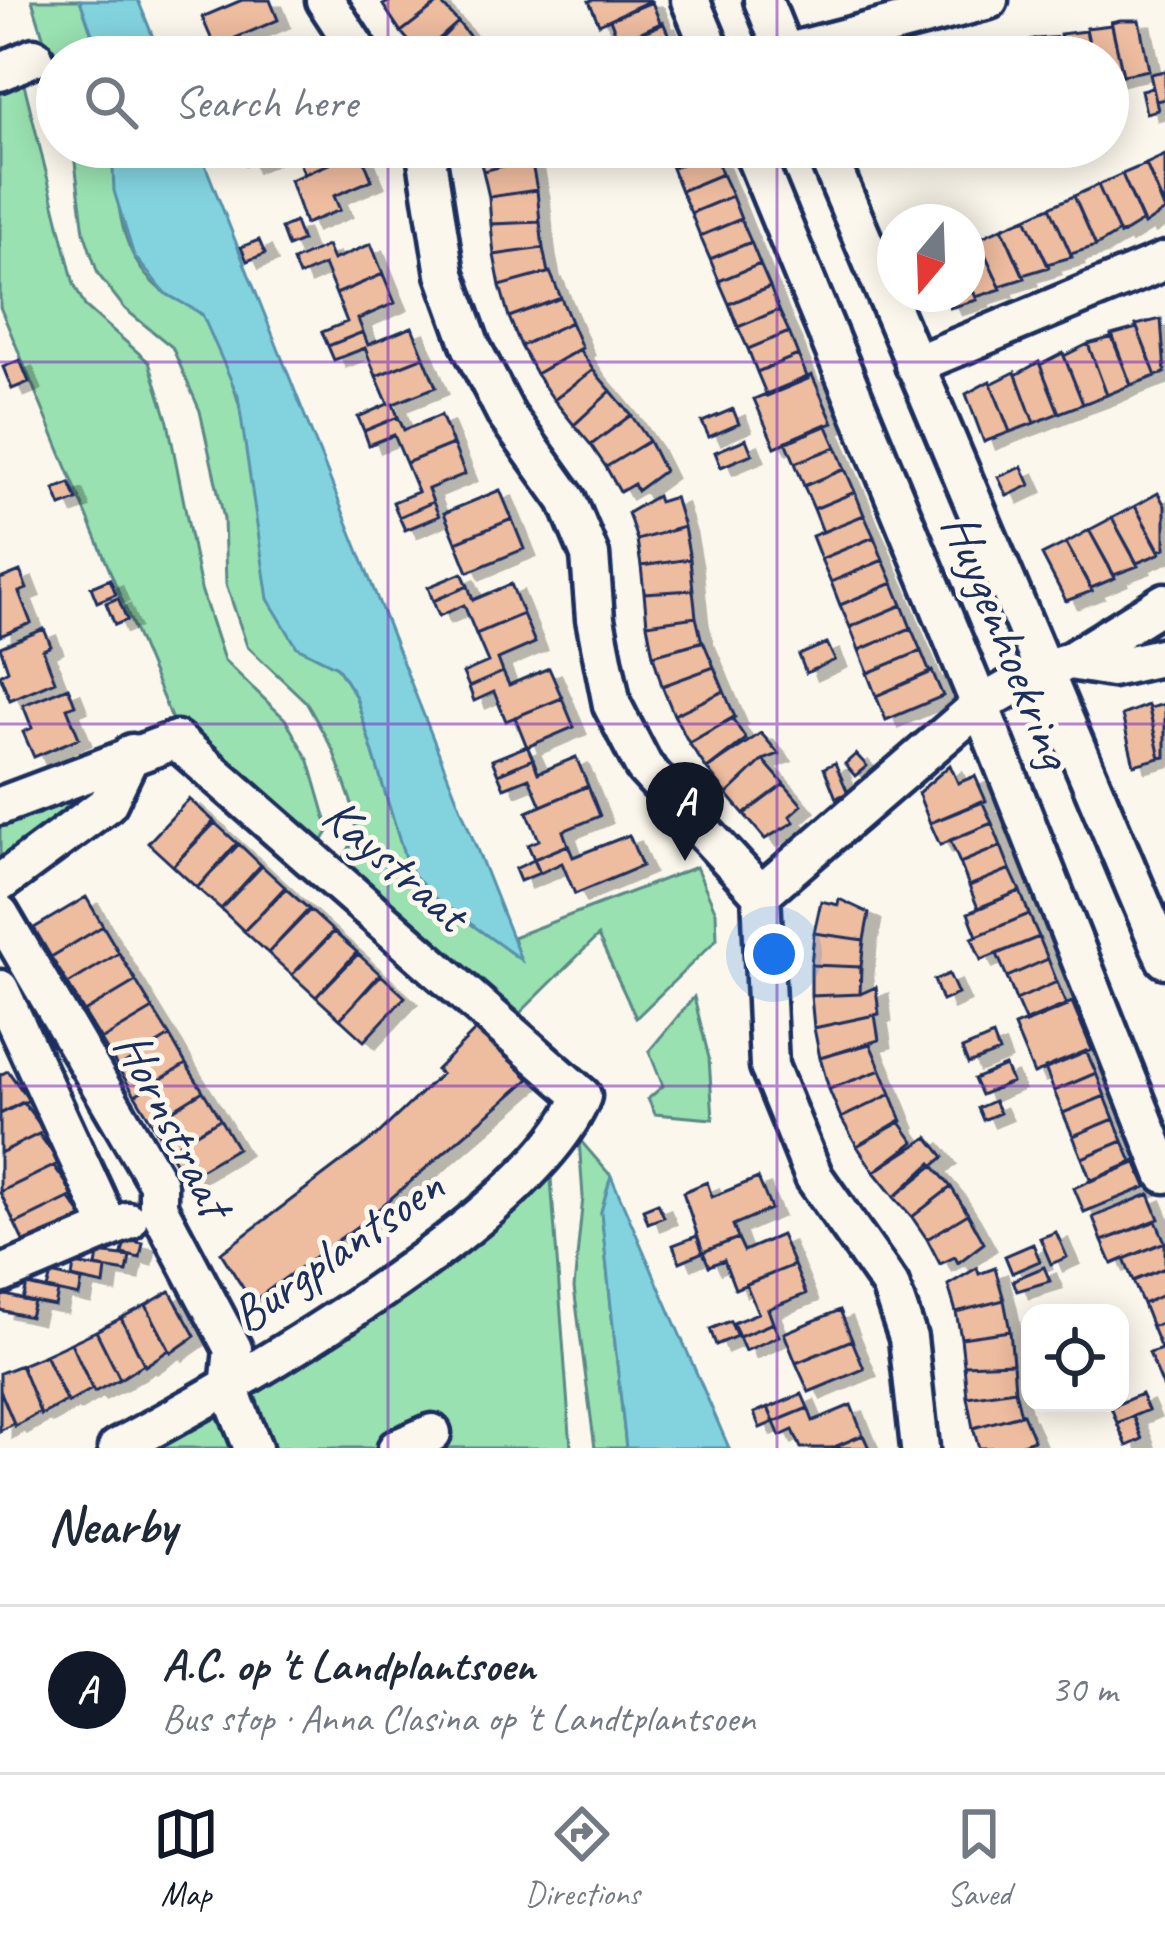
<!DOCTYPE html>
<html lang="en">
<head>
<meta charset="utf-8">
<style>
	:root { --surface:#fff; --page:#f6f6f7; --text:#1f2937; --muted:#747a83; --line:#e0e1e3; --accent:#111827 }
	body { margin:0; font-family:Caveat,sans-serif; background:var(--page); color:var(--text) }
	.controls { position:absolute; right:36px; bottom:36px; display:grid; overflow:hidden; border-radius:24px; box-shadow:0 6px 30px #0003 }
	.controls button { width:108px; height:108px; display:grid; place-items:center; padding:0; border:0; border-bottom:3px solid var(--line); background:var(--surface); color:var(--text); font:60px sans-serif }
	.compass { position:absolute; left:877px; top:204px; width:108px; height:108px; border-radius:50%; background:var(--surface); box-shadow:0 6px 30px #0003; rotate:199deg }
	.you { position:absolute; left:774px; top:954px; width:42px; height:42px; margin:-30px; border:9px solid #fff; border-radius:50%; background:#1a73e8; box-shadow:0 0 0 18px #1a73e833 }
	.badge { display:grid; place-items:center; width:78px; height:78px; border-radius:50%; background:var(--accent); color:#fff; font-size:39px; font-weight:700 }
	.pin { position:absolute; translate:-50% -99px; filter:drop-shadow(0 3px 6px #0008) }
	.pin::after { content:''; position:absolute; top:63px; width:42px; height:36px; background:inherit; clip-path:polygon(0 0,100% 0,50% 100%) }
	.list { margin:0; padding:0; list-style:none }
	h2 { display:flex; justify-content:space-between; align-items:center; height:156px; margin:0; padding:0 48px; font-size:51px }
	h2 small { font-size:39px; font-weight:400; color:var(--muted) }
	.list li { display:grid; grid-template-columns:78px 1fr auto; gap:36px; align-items:center; box-sizing:border-box; height:168px; padding:0 48px; border-top:3px solid var(--line) }
	.list b { display:block; font-size:45px; white-space:nowrap }
	.list p { margin:0; font-size:39px; white-space:nowrap; color:var(--muted) }
	.list em { font-size:39px; font-style:normal; color:var(--muted) }
	.icon { flex:none; width:66px; height:66px; fill:none; stroke:currentColor; stroke-width:2; stroke-linecap:round; stroke-linejoin:round }
	.map { position:relative; flex:none; width:1165px; height:1448px; overflow:hidden }
	.search { position:absolute; background:var(--surface); box-shadow:0 6px 30px #0003; left:36px; right:36px; top:36px; height:132px; display:flex; align-items:center; gap:30px; box-sizing:border-box; padding:0 42px; border-radius:66px; color:var(--muted); font-size:45px }
	.sheet { height:324px; background:var(--surface) }
	nav { display:flex; justify-content:space-around; align-items:center; box-sizing:border-box; height:168px; border-top:3px solid var(--line); background:var(--surface); font-size:33px; color:var(--muted) }
	nav a { display:grid; justify-items:center; gap:6px }
	nav .on { color:var(--accent) }
	.map>svg:first-child { display:block }
</style>
</head>
<body>
<div class="map">
<svg width="1165" height="1448" viewBox="0 0 1165 1448">
	<defs>
		<filter id="shadow"><feDropShadow dx="12" dy="7" stdDeviation="0" flood-color="#0004"/></filter>
	</defs>
	<rect width="100%" height="100%" fill="#fbf7ec"/>
	<filter id="ink" filterUnits="userSpaceOnUse"><feTurbulence type="fractalNoise" baseFrequency=".00833" numOctaves="2"/><feDisplacementMap in="SourceGraphic" scale="24" xChannelSelector="R" yChannelSelector="G"/><feConvolveMatrix kernelMatrix="1 2 1 2 8 2 1 2 1" color-interpolation-filters="sRGB"/></filter>
	<g filter="url(#ink)">
		<path fill="#99e1b0" stroke="#5a8887" stroke-width="3" d="M32 0H80L100 57H57V82Z
			M24 84 74 284 85 306 149 362 168 422 201 589 224 660 285 719 309 761 329 830 314 855 175 727 0 307V94Z
			M73 147H112C119 198 116 254 161 290 179 304 200 305 211 328 255 427 271 541 297 647L337 667 356 697 408 868 432 896 519 958 513 937 696 867 716 912 717 939 636 1018 598 936 520 1013 342 861 356 836 354 810 333 750 306 702 247 646 226 584 224 519 200 411 172 347 125 309 98 274 84 232Z
			M90 787 102 791 0 866V823Z
			M694 997 709 1058 713 1119 655 1114 648 1099 663 1086 649 1051Z
			M579 1139 611 1176 601 1212 626 1448H595L574 1288 583 1197Z
			M550 1165 571 1448H275L255 1395 424 1278Z
			M218 1417 230 1448H156Z"/>
		<path fill="#83d3df" stroke="#5991ab" stroke-width="3" d="M80 0H138L161 57H100Z
			M112 147H198L521 960 432 896 408 868 356 697 337 667 297 647 268 599 238 396 202 314 165 293 134 256 114 191Z
			M611 1176 729 1448H626L601 1212Z"/>
		<path fill="#eebc9f" stroke="#1b2f5e" stroke-width="3" filter="url(#shadow)" d="M242 0H270L278 20 235 38 240 51 202 57 200 51 214 45 202 17Z
			M392 0H439L440 2 401 32 383 5Z
			M651 0 599 24 589 1 593 0Z
			M440 2 458 22 421 55 401 32Z
			M652 2 661 25 619 42 610 19Z
			M1120 20H1139L1149 70 1123 75 1111 22Z
			M458 22 478 47 464 57H423Z
			M663 22 674 48 651 57H612L608 47Z
			M1112 25 1123 75 1108 79V57H1092L1086 28Z
			M1086 31 1092 57H1065L1060 34Z
			M1061 37 1065 57H1038L1034 39Z
			M1034 39 1038 57H1012L1010 47Z
			M1165 71V99L1156 101 1150 74Z
			M1153 88 1158 110 1146 113 1141 90Z
			M248 147H280L281 150 246 165 241 150Z
			M293 147H358L360 151 304 174Z
			M476 147H528L531 159 483 171Z
			M663 147H712L713 151 672 168Z
			M360 151 372 180 334 196 340 210 305 224 290 180Z
			M713 151 722 174 681 191 672 168Z
			M1165 155V208L1146 164Z
			M531 159 537 190 489 197 483 171Z
			M1146 164 1165 211 1144 225 1122 174Z
			M722 174 732 196 691 213 681 191Z
			M1122 174 1143 221 1120 235 1098 185Z
			M1098 185 1119 232 1096 246 1074 196Z
			M537 190 540 222 491 224 489 197Z
			M732 196 741 219 700 236 691 213Z
			M1074 196 1096 246 1071 254 1050 207Z
			M1050 207 1072 257 1047 264 1026 218Z
			M1026 218 1049 267 1023 275 1002 228Z
			M741 219 751 242 710 259 700 236Z
			M295 222 302 241 288 247 281 228Z
			M540 222 543 248 494 255 491 224Z
			M1002 228 1025 278 1000 286 978 239Z
			M978 239 1001 289 976 297 967 278V244Z
			M259 240 265 254 247 261 241 247Z
			M751 242 760 264 719 281 710 259Z
			M371 244 383 274 336 294 324 265 299 276 293 261 327 246 333 260Z
			M543 248 548 273 500 286 494 255Z
			M760 264 770 287 729 304 719 281Z
			M550 272 561 298 509 317 500 286Z
			M383 274 395 303 358 319 363 332 328 346 322 332 347 322 336 294Z
			M967 278 977 300 950 308 944 294H967Z
			M770 287 779 310 738 327 729 304Z
			M561 298 571 322 521 346 509 317Z
			M779 310 789 332 748 349 738 327Z
			M1161 319 1165 373 1156 376 1136 325Z
			M571 322 582 348 536 374 521 346Z
			M412 327 424 357 376 376 365 348 334 360 328 346 363 332 368 345Z
			M1137 328 1156 376 1131 385 1111 335Z
			M789 332 798 355 757 372 748 349Z
			M1113 337 1131 385 1107 395 1088 344Z
			M1088 344 1107 395 1083 404 1064 356Z
			M579 349 593 370 554 400 536 374Z
			M1063 353 1083 404 1059 413 1040 365Z
			M798 355 808 379 767 396 757 372Z
			M424 357 436 387 393 404 398 417 364 431 358 417 388 404 376 376Z
			M20 360 29 382 12 389 3 367Z
			M1039 362 1059 413 1034 423 1016 375Z
			M593 370 611 391 574 425 554 400Z
			M1015 372 1034 423 1010 432 991 384Z
			M812 375 833 423 775 447 754 399Z
			M990 381 1010 432 984 442 966 394Z
			M611 391 631 415 591 445 574 425Z
			M733 409 739 424 709 437 702 422Z
			M441 415 453 444 406 463 394 435 369 445 364 431 398 417 404 430Z
			M631 415 649 441 606 467 591 445Z
			M826 424 836 447 795 463 786 441Z
			M746 439 752 454 721 467 715 452Z
			M649 441 664 471 637 491 634 484 620 492 606 467Z
			M453 444 465 474 428 489 433 502 399 517 393 502 418 492 406 463Z
			M836 447 845 469 804 486 795 463Z
			M1022 467 1030 485 1007 496 998 477Z
			M845 469 855 492 814 509 804 486Z
			M70 483 77 500 61 506 54 489Z
			M500 490 512 519 456 542 444 513Z
			M855 492 864 515 823 532 814 509Z
			M1158 493 1165 506V548L1159 551 1135 506Z
			M657 496 659 502 675 497 684 527 637 540 628 513Z
			M433 502 439 516 405 530 399 517Z
			M1135 506 1161 553 1137 563 1112 518Z
			M864 515 874 537 821 559 812 536Z
			M1112 518 1138 566 1114 575 1089 530Z
			M512 519 524 549 468 572 456 542Z
			M684 527 690 559 641 566 637 540Z
			M1089 530 1115 578 1091 588 1066 543Z
			M874 537 883 560 831 582 821 559Z
			M1066 543 1092 591 1066 601 1042 555Z
			M690 559 693 590 644 593 641 566Z
			M883 560 893 583 840 605 831 582Z
			M20 571 27 589 19 592 31 623 0 636V579Z
			M462 573 468 586 433 601 428 587Z
			M110 579 116 594 97 602 91 587Z
			M893 583 902 605 850 627 840 605Z
			M511 584 523 614 476 634 464 605 439 616 433 601 468 586 473 600Z
			M693 590 696 617 647 624 644 593Z
			M118 598 127 620 115 625 106 603Z
			M902 605 911 628 859 650 850 627Z
			M523 614 535 643 498 659 503 672 469 687 463 673 488 662 476 634Z
			M696 617 702 642 653 655 647 624Z
			M911 628 921 651 868 673 859 650Z
			M44 629 51 646 43 650 55 681 10 700 0 675 8 670 0 647Z
			M703 641 714 667 662 686 653 655Z
			M827 643 835 660 806 673 799 655Z
			M921 651 930 673 876 696 867 673Z
			M714 667 724 691 674 715 662 686Z
			M549 668 562 698 506 721 494 692 474 701 469 687 503 672 509 685Z
			M932 671 943 696 886 720 876 696Z
			M68 687 75 705 67 708 79 738 34 757 23 732 32 728 23 705Z
			M724 691 735 717 689 743 674 715Z
			M562 698 574 727 527 747 515 717Z
			M1165 704V757L1160 758 1149 708Z
			M1148 705 1160 758 1134 765 1122 715Z
			M732 718 746 739 707 769 689 743Z
			M761 733 779 754 763 760 727 794 707 769Z
			M527 746 533 759 498 774 492 760Z
			M856 754 867 766 855 776 845 764Z
			M576 757 588 786 541 806 529 778 504 788 498 774 533 759 538 773Z
			M763 760 784 784 744 814 727 794Z
			M835 763 848 793 836 798 824 768Z
			M950 765 958 783 975 776 986 801 930 823 918 793Z
			M784 784 802 805 790 816 794 822 765 839 744 814Z
			M588 786 600 816 563 831 568 845 534 859 528 845 539 840 527 812Z
			M189 799 214 821 173 866 148 843Z
			M982 801 992 823 940 845 930 823Z
			M215 823 237 843 197 888 173 866Z
			M992 823 1001 846 960 863 950 840Z
			M629 835 642 866 575 894 562 863 540 873 534 859 568 845 573 857Z
			M239 844 261 865 221 909 197 888Z
			M1001 846 1010 869 969 886 960 863Z
			M534 860 540 873 520 881 515 869Z
			M262 866 285 887 244 931 221 909Z
			M1010 869 1020 891 978 908 969 886Z
			M286 889 309 909 268 953 244 931Z
			M1020 891 1029 914 977 936 968 913Z
			M86 897 103 926 51 957 34 928Z
			M839 899 869 913 864 940 814 933 821 901 838 905Z
			M310 910 333 931 292 975 268 953Z
			M1029 914 1039 937 981 960 972 938Z
			M103 926 119 953 68 984 51 957Z
			M334 932 357 952 316 997 292 975Z
			M814 933 864 940 861 967 811 965Z
			M1039 937 1048 959 1007 977 997 954Z
			M119 953 136 981 84 1012 68 984Z
			M358 954 380 974 340 1019 316 997Z
			M1048 959 1057 982 1016 1000 1007 977Z
			M811 965 861 967 860 994 811 996Z
			M949 974 958 994 942 1001 934 980Z
			M381 975 405 997 364 1041 340 1019Z
			M136 981 153 1009 101 1040 84 1012Z
			M1057 982 1067 1006 1026 1023 1016 1000Z
			M876 987 879 1014 814 1028 811 996 860 994Z
			M1072 1002 1092 1050 1034 1074 1014 1026Z
			M153 1009 170 1036 118 1068 101 1040Z
			M875 1015 879 1040 820 1058 814 1028Z
			M478 1028 529 1079 366 1220 252 1302 221 1253 377 1135 441 1074 436 1070Z
			M170 1036 186 1064 135 1095 118 1068Z
			M993 1036 999 1052 968 1064 962 1049Z
			M870 1044 881 1070 829 1089 820 1058Z
			M1086 1051 1096 1073 1054 1091 1045 1068Z
			M186 1064 203 1091 152 1123 135 1095Z
			M1005 1066 1012 1082 981 1095 974 1079Z
			M881 1070 891 1094 841 1118 829 1089Z
			M8 1071 29 1100 0 1114V1075Z
			M1096 1073 1105 1096 1063 1113 1054 1091Z
			M203 1091 220 1119 168 1150 152 1123Z
			M891 1094 902 1121 857 1146 841 1118Z
			M1105 1096 1114 1119 1073 1136 1063 1113Z
			M994 1101 1000 1113 983 1120 978 1108Z
			M23 1102 45 1131 0 1153V1114Z
			M220 1119 237 1148 185 1179 168 1150Z
			M1114 1119 1123 1141 1082 1158 1073 1136Z
			M899 1121 914 1142 874 1172 857 1146Z
			M39 1134 60 1163 0 1192V1153Z
			M928 1137 944 1157 894 1197 874 1172Z
			M1123 1141 1133 1164 1091 1181 1082 1158Z
			M1135 1161 1146 1187 1084 1212 1074 1188Z
			M931 1163 951 1187 912 1217 894 1197Z
			M54 1166 75 1195 15 1224 0 1192Z
			M758 1178 771 1209 733 1225 738 1238 703 1252 683 1192 707 1182 712 1197Z
			M951 1187 968 1214 927 1239 912 1217Z
			M1149 1194 1159 1219 1102 1241 1093 1217Z
			M69 1198 91 1227 30 1256 15 1224Z
			M658 1203 664 1217 648 1223 643 1209Z
			M968 1214 984 1243 958 1263 955 1257 940 1264 927 1239Z
			M1156 1221 1165 1242 1112 1264 1102 1241Z
			M1056 1232 1067 1257 1051 1264 1040 1238Z
			M781 1235 794 1265 735 1289 724 1260 709 1266 703 1252 738 1238 744 1251Z
			M697 1236 703 1252 680 1262 673 1245Z
			M125 1240 143 1243 140 1258 122 1254Z
			M1165 1242V1268L1133 1281 1124 1259Z
			M1033 1244 1040 1261 1012 1273 1005 1256Z
			M98 1253 130 1257 127 1272 96 1267Z
			M74 1264 106 1269 104 1285 72 1278Z
			M794 1265 806 1294 768 1309 773 1323 739 1337 733 1323 758 1313 746 1284Z
			M1044 1267 1050 1281 1017 1291 1013 1280Z
			M977 1268 979 1274 995 1268 1004 1300 956 1312 948 1285Z
			M1165 1268V1294L1143 1304 1133 1281Z
			M51 1274 82 1281 79 1296 47 1289Z
			M27 1285 58 1292 55 1306 23 1300Z
			M170 1291 195 1336 171 1353 146 1305Z
			M2 1294 34 1302 30 1317 0 1310Z
			M1165 1294V1321L1152 1327 1143 1304Z
			M1004 1300 1010 1331 961 1338 956 1312Z
			M146 1305 169 1350 145 1366 121 1318Z
			M840 1310 852 1340 796 1363 784 1333Z
			M121 1318 144 1364 120 1379 96 1331Z
			M730 1321 737 1336 716 1345 710 1329Z
			M1165 1321V1348L1161 1349 1152 1327Z
			M773 1323 779 1336 745 1351 739 1337Z
			M96 1331 120 1379 94 1392 71 1343Z
			M1010 1331 1013 1363 964 1365 961 1338Z
			M852 1340 864 1369 809 1392 796 1363Z
			M71 1343 92 1389 68 1403 45 1355Z
			M1165 1348V1391L1149 1353Z
			M45 1355 66 1401 41 1415 21 1365Z
			M1013 1363 1015 1390 967 1397 964 1365Z
			M21 1365 40 1412 15 1426 0 1390V1373Z
			M0 1390 14 1423 0 1431Z
			M1015 1390 1021 1415 973 1428 967 1397Z
			M802 1394 808 1408 774 1422 768 1408Z
			M1141 1394 1148 1410 1117 1423 1111 1407Z
			M851 1405 863 1435 832 1448H801L793 1430 780 1436 774 1422 808 1408 813 1421Z
			M768 1407 774 1422 760 1428 754 1413Z
			M1023 1414 1034 1440 1010 1448H979L973 1428Z
			M1133 1416 1142 1439 1127 1446 1117 1423Z
			M863 1435 869 1448H832Z"/>
		<g fill="none" stroke-linecap="round" stroke-linejoin="round">
			<defs>
				<path id="street" d="M325 0 362 57
					M690 0 714 57
					M763 0 786 57
					M785 53 989 0
					M0 72 34 57
					M425 147 445 274 471 346 507 416 567 500 590 555 595 619 612 705 644 767 761 894 769 1066 814 1177 890 1285 908 1338 920 1448
					M751 147 980 705 1165 1174
					M824 147 1165 959
					M914 365 1165 261
					M1070 661 1112 668 1165 656
					M0 806 176 740 582 1096C536 1216 233 1386 117 1448
					M0 883 108 803 132 753
					M761 894 980 705 1041 670 1070 661 1165 602
					M0 914 158 1184V1207L233 1349 229 1388 253 1448
					M0 989 110 1228
					M0 1275 128 1221
					M397 1448 432 1433"/>
			</defs>
			<use href="#street" stroke="#1b2f5e" stroke-width="45"/>
			<use href="#street" stroke="#fbf7ec" stroke-width="36"/>
		</g>
	</g>
	<path fill="none" stroke="#7b2cbf" stroke-width="3" stroke-opacity="0.55" d="M388 0V57M777 0V57M388 147V1448M777 147V1448M0 362H1165M0 724H1165M0 1086H1165"/>
	<g text-anchor="middle" dominant-baseline="central" stroke-width="10" stroke-linejoin="round" paint-order="stroke">
		<g font-size="51" fill="#1b2f5e" stroke="#fbf7ec">
			<text transform="translate(1008 640) rotate(68)">Huygenhoekring</text>
			<text transform="translate(396 864) rotate(41)">Kaystraat</text>
			<text transform="translate(174 1124) rotate(63)">Hornstraat</text>
			<text transform="translate(337 1250) rotate(-35)">Burgplantsoen</text>
		</g>
	</g>
</svg>
<div class="controls">
<button><svg class="icon" aria-label="locate" viewBox="0 0 24 24"><circle cx="12" cy="12" r="6"/><path d="M12 2v4M12 18v4M2 12h4M18 12h4"/></svg></button>
</div>
<svg class="compass" viewBox="-18 -18 36 36"><path d="M0-13l5 13h-10z" fill="#e53935"/><path d="M0 13l5-13h-10z" fill="#747a83"/></svg>
<div class="you"></div>
<div class="pin badge" style="left:685px;top:861px">A</div>
<div class="search"><svg class="icon" aria-label="search" viewBox="0 0 24 24"><circle cx="10" cy="10" r="6"/><path d="M15 15l6 6"/></svg>Search here</div>
</div>
<section class="sheet">
<h2>Nearby<small></small></h2>
<ul class="list">
<li><span class="badge">A</span><div><b>A.C. op 't Landplantsoen</b><p>Bus stop · Anna Clasina op 't Landtplantsoen</p></div><em>30 m</em></li>
</ul>
</section>
<nav>
<a class="on"><svg class="icon" aria-label="map" viewBox="0 0 24 24"><path d="M3 6l6-2 6 2 6-2v14l-6 2-6-2-6 2zM9 4v14M15 6v14"/></svg>Map</a>
<a><svg class="icon" aria-label="directions" viewBox="0 0 24 24"><path d="M12 3l9 9-9 9-9-9zM9 14v-3h6M13 9l2 2-2 2"/></svg>Directions</a>
<a><svg class="icon" aria-label="saved" viewBox="0 0 24 24"><path d="M7 4h10v16l-5-4-5 4z"/></svg>Saved</a>
</nav>
</body>
</html>
